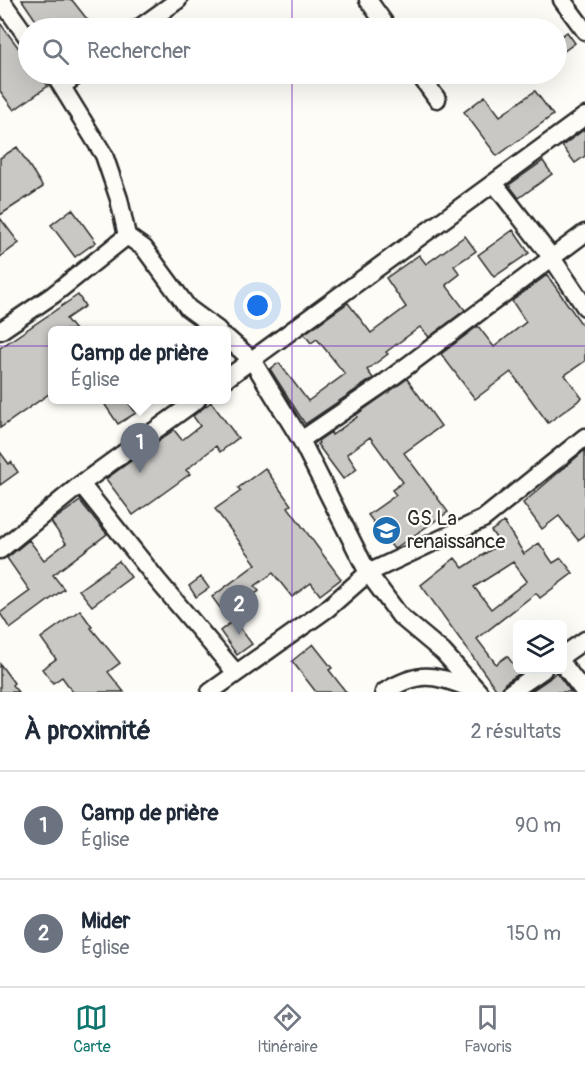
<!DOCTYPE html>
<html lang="fr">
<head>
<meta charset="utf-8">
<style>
	:root { --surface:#fff; --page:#f6f6f7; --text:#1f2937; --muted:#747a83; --line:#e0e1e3; --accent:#0f766e }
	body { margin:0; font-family:Pangolin,sans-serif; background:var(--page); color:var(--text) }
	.controls { position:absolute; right:18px; bottom:18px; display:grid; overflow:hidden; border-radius:9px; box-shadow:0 6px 24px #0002 }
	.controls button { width:54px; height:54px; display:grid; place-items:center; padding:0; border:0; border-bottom:2px solid var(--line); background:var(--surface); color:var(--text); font:30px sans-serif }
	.you { position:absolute; left:258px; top:306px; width:21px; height:21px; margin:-15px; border:4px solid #fff; border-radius:50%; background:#1a73e8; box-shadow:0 0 0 9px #1a73e833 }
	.badge { display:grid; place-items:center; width:39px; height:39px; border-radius:50%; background:var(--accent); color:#fff; font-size:20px; font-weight:700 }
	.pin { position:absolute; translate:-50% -50px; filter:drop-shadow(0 2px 3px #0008) }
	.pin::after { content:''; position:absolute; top:32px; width:21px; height:18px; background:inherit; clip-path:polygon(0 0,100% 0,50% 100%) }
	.popup { position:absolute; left:48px; top:326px; width:183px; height:78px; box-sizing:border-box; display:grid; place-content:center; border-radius:9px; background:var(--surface); filter:drop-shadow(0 2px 4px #0005); font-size:20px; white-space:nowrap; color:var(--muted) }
	.popup b { font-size:22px; color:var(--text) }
	.popup::after { content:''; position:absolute; left:50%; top:100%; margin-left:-12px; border:12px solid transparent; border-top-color:var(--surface) }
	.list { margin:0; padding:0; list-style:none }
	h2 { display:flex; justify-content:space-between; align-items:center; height:78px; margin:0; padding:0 24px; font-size:26px }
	h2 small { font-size:20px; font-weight:400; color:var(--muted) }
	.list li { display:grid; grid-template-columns:39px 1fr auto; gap:18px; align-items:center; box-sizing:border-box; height:108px; padding:0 24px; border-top:2px solid var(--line) }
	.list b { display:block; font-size:22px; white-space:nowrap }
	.list p { margin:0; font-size:20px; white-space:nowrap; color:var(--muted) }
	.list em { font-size:20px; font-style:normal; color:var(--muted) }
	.icon { flex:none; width:33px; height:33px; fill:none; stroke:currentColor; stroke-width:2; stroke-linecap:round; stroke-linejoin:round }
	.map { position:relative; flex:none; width:585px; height:692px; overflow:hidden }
	.search { position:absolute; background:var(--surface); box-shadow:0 6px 24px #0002; left:18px; right:18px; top:18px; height:66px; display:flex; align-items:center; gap:15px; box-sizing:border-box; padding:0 21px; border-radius:33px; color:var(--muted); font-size:22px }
	.sheet { height:294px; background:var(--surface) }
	nav { display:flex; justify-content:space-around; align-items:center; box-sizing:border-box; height:84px; border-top:2px solid var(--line); background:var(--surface); font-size:16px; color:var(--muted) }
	nav a { display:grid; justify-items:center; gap:3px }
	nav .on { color:var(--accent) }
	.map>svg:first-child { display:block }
</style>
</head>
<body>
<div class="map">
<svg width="585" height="692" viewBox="0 0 585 692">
	<rect width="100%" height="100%" fill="#fdfcf7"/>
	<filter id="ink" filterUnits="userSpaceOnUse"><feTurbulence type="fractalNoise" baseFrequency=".0167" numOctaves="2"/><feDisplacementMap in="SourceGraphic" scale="12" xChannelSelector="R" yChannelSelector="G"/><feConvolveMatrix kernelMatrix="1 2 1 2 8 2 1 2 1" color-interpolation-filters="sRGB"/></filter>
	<g filter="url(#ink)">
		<path fill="#c9c8c4" stroke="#2b2b2b" stroke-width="1.5" fill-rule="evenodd" d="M22 0H72L94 28H34L32 26 37 22Z
			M0 23 23 54 28 50V74H39L48 86 14 110 0 91Z
			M567 32 575 43 556 57V40Z
			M535 91 553 115 497 156 464 112 485 96 500 116Z
			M585 129V156L575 163 562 146Z
			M17 147 43 187 0 215V158Z
			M543 161 552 174 519 198 509 185Z
			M72 209 96 242 75 257 51 225Z
			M0 218 19 243 0 257Z
			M513 230 529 253 494 277 478 255Z
			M465 236 476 251 454 266 460 274 446 285 465 310 429 337 420 327 386 352 388 354 367 370 373 378 305 424 270 369 279 363 308 401 345 374 317 339 311 343 304 334 348 303 371 333 406 307 386 278 419 255 426 264Z
			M547 275 585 329V361L565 375 582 398 548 423 511 372 475 399 441 354 478 326 494 347 526 322 512 301Z
			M78 295 85 306 66 319 75 330H53V391L0 428V348Z
			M407 379 441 426 404 453 448 512 394 549 368 515 396 495 392 490 403 482 370 437 347 454 357 469 343 479 317 444 319 443 318 441 331 432 332 435 357 417 356 415Z
			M101 399H126L136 413 118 424Z
			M211 402 238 438 220 452 216 446 186 470 190 474 133 515 106 479 174 430 182 440 200 426 193 416Z
			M585 450V535L578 540 559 516 542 529 523 503Z
			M0 452 9 464 11 462 18 472 0 485Z
			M265 468 291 505 288 507 341 579 320 595 311 583 292 597 273 573 255 586 259 591 226 616 212 597 256 564 215 509 241 491 238 488Z
			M80 501 107 534 53 575 64 589 10 629 0 613 30 591 7 558 29 540 44 560 66 543 51 522Z
			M504 522 524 554 539 543 553 563 561 558 573 573 540 598 536 593 477 639 496 664 507 656 520 673 505 683 501 692H498L421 585 455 558 463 568 495 547 494 545 499 542 491 531ZM513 562 527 581 491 609 474 587Z
			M119 561 131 577 92 606 79 590Z
			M201 577 209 588 196 597 189 586Z
			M80 610 92 627 91 628 120 663 108 672 124 692H73L62 677 53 683 42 669 56 659 41 638Z
			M234 620 252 644 237 655 220 631Z
			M313 644 332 668 329 670 346 692H316L292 661Z
			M0 664 14 683 12 685 18 692H0Z
			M556 672 571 692H530L549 679Z"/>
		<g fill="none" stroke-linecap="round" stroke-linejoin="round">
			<defs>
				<path id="minor" d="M1 0 28 38
					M368 0 388 28
					M562 0 585 31
					M139 28 178 0
					M54 74 104 155 119 199 127 236 144 248 188 308 218 330
					M419 74 437 99
					M62 86 79 74
					M494 183 552 258 585 307
					M0 331 53 295 127 236
					M227 338 252 360 301 440 368 573 400 616 443 652 479 692
					M227 378 585 116
					M301 440 383 384 585 233
					M81 484 158 581 236 673
					M0 550 81 484 197 400
					M562 656 585 640
					M562 663 584 692
					M210 692 327 609 368 573 483 519 585 437
					M384 692C423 668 435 676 476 690
					M511 692 543 670"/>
			</defs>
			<use href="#minor" stroke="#2b2b2b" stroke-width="21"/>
			<use href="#minor" stroke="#fdfcf7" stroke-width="16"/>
		</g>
	</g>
	<path fill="none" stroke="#7b2cbf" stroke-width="1.5" stroke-opacity="0.55" d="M292 0V28M292 74V692M0 346H585"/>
	<defs>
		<symbol id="school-disc" viewBox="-11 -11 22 22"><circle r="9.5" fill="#1f6fb2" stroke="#fdfcf7"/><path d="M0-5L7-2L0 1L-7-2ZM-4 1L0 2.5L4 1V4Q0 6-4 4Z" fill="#fff"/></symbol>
	</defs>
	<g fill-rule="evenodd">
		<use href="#school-disc" x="370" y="514" width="33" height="33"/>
	</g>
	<g text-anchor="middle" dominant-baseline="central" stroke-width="4.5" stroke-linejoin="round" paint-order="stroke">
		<g font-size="20" fill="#2b2b2b" stroke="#fdfcf7" text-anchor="start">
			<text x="407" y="518">GS La<tspan x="407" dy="23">renaissance</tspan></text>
		</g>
	</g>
</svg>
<div class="controls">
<button><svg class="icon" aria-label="layers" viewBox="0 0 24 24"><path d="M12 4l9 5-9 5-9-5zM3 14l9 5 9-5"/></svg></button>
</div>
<div class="you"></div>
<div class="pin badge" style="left:140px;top:473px;background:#6b7280">1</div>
<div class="popup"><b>Camp de prière</b>Église</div>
<div class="pin badge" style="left:239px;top:635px;background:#6b7280">2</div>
<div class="search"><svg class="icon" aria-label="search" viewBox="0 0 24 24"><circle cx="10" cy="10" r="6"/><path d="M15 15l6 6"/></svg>Rechercher</div>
</div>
<section class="sheet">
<h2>À proximité<small>2 résultats</small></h2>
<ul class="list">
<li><span class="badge" style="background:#6b7280">1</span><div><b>Camp de prière</b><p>Église</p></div><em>90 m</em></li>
<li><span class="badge" style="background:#6b7280">2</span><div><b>Mider</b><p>Église</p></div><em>150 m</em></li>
</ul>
</section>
<nav>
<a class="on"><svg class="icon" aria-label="map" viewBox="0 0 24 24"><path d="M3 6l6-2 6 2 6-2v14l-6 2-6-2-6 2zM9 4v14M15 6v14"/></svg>Carte</a>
<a><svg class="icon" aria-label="directions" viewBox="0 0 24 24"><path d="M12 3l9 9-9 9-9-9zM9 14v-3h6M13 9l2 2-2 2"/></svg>Itinéraire</a>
<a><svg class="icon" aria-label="saved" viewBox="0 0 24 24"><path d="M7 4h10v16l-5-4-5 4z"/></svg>Favoris</a>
</nav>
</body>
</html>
